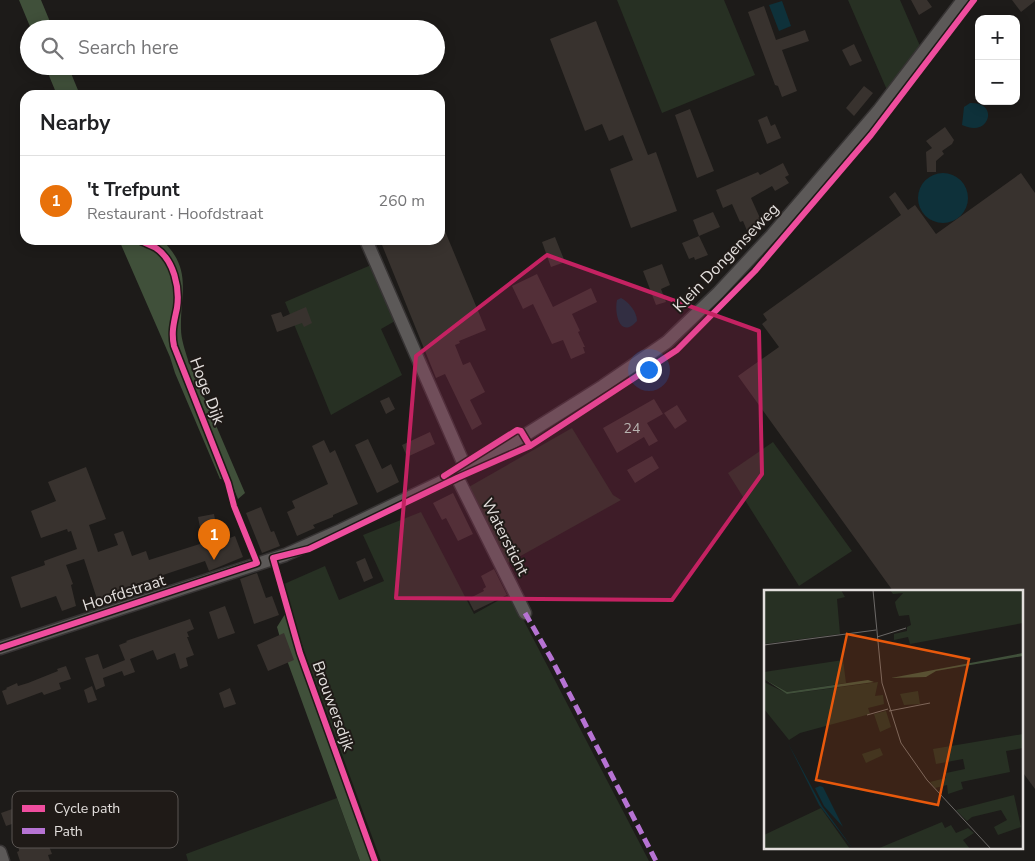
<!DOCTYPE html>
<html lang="en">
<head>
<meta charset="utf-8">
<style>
	:root { --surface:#fff; --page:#f6f6f6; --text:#202124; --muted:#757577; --line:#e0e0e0; --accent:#7c3aed }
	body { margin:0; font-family:"Nunito Sans",sans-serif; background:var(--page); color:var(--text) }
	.controls { position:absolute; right:15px; top:15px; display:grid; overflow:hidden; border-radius:10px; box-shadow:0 2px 12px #0003 }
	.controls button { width:45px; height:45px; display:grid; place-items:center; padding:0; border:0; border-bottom:1px solid var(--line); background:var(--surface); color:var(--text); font:25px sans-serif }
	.you { position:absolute; left:648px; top:369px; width:18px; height:18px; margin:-12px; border:4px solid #fff; border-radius:50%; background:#1a73e8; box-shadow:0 0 0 8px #1a73e833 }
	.badge { display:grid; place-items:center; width:32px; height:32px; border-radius:50%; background:var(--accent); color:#fff; font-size:16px; font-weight:700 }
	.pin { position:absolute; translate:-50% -41px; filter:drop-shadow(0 1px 2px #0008) }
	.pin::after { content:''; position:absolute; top:26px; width:18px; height:15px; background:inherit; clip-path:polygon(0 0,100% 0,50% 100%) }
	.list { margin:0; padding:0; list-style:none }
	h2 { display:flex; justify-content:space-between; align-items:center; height:65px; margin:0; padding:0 20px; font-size:21px }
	h2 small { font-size:16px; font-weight:400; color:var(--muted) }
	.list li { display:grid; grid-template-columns:32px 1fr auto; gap:15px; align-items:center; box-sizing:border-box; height:90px; padding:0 20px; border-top:1px solid var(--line) }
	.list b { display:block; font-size:19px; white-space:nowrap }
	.list p { margin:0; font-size:16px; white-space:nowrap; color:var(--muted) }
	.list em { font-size:16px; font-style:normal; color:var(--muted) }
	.icon { flex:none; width:28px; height:28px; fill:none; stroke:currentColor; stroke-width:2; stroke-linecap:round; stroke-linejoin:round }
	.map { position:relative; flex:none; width:1035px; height:861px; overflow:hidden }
	.search { position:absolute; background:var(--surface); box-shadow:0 2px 12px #0003; left:20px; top:20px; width:425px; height:55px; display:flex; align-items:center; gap:12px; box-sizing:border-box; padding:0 18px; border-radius:28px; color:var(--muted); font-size:19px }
	.panel { position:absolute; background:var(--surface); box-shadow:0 2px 12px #0003; left:20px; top:90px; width:425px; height:155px; border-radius:15px }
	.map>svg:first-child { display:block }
</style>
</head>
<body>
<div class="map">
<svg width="1035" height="861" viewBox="0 0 1035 861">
	<rect width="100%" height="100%" fill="#1d1b19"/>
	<path fill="#273023" d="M617 0H724L755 75 662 113Z
		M848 0H900L920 46 887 90Z
		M371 265 395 321 381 329 402 375 331 415 285 302Z
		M572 428 613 495 621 500 508 563 467 488Z
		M773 442 852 551 799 586 728 473Z
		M421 512 474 614 510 594 649 861H381L299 637 284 584 325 566 339 600 384 581 363 535Z
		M337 798 360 861H188L186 854Z"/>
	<path fill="#40503a" d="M19 0H41L53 29H31Z
		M45 66H68L80 95H57Z
		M119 240H162C193 270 180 292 181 329 181 339 185 350 188 360L245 493 238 499 230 480 220 479 175 373 170 357Z
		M287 611 296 647 373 861H360L284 652 277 627Z"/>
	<path fill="#0e313a" d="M782 1 791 26 779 31 769 5Z
		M970 103C996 102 991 128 974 128 970 128 965 126 962 125L964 107Z
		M918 198a25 25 0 1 1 50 0a25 25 0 1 1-50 0Z
		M621 298C629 302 637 312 637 321 620 340 614 313 617 300Z"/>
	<path fill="#38322e" d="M911 0H927L932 7 919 15Z
		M1012 0H1035V1L1021 12Z
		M764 6 776 40 805 30 809 41 782 50 797 91 782 97 778 86 775 85 748 12Z
		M596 21 648 155 656 152 677 211 631 228 610 169 633 160 623 135 609 141 602 124 585 131 550 39Z
		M854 44 862 61 850 66 842 50Z
		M864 86 873 93 854 116 846 108Z
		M690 109 714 171 697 178 675 115Z
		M767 116 771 126 775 124 781 138 767 144 758 120Z
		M945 127 954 140 952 144 942 151 944 154 936 161V172H927L926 152 932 148 926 141Z
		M783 163 789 175 785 177 789 183 775 191 772 186 751 198 764 227 748 233 743 221 740 222 732 204 723 208 716 190 758 172 760 175Z
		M1021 173 1035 193V789L1021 770V591H893L738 376 779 347 762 324 767 320 763 314 901 215 889 197 895 192 908 210 915 205 936 234Z
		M713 212 720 227 699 236 708 255 695 260 694 257 689 259 682 243 699 236 693 220Z
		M440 219 486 330 459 341 460 343 455 345 463 365 470 362 485 392 470 400 482 424 472 430 445 374 436 378 380 240H440Z
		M555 237 565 262 551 267 542 242Z
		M662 264 670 285 661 289 666 302 656 305 643 271Z
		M537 274 553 307 591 288 597 302 572 314 580 331 578 332 585 347H583L585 353 571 359 563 340 552 344 533 304 523 309 512 286Z
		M306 307 312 323 304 327 302 323 277 332 271 315 281 312 283 317Z
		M389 397 395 409 386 414 380 401Z
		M654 399 663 414 647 423 658 441 649 446 644 437 617 453 603 428Z
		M677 405 687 421 675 429 664 413Z
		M430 432 435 444 407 457 402 445Z
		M368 439 382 469 391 464 399 482 377 493 355 445Z
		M324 440 330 453 335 450 358 504 333 515V517L313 525 315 528 297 536 287 512 295 508 292 501 328 484 312 446Z
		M652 456 659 468 635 483 627 470Z
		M86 467 106 519 89 525 98 552 118 545 114 534 123 531 132 556 146 551 149 560 203 543 198 517 214 514 219 542 235 536 243 557 209 571 205 561 112 592 113 594 97 599 84 559 66 565 73 584 71 585 76 606 62 611 56 596 21 608 11 577 45 565 44 561 77 549 71 531 68 532 67 529 41 538 31 511 56 501 48 482Z
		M453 493 473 534 458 541 446 518 442 520 433 503Z
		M261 507 271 532 274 531 280 546 262 553 246 513Z
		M365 558 373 578 364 582 356 562Z
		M494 569 507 595 474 611 468 599 484 591 483 589 486 587 481 576Z
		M257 573 266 598 272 596 279 615 254 624 240 579Z
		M225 606 235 633 218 639 209 612Z
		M190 619 194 629 187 632 189 637H187L194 655 186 658 188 666 180 669 175 653 157 660 153 650 130 659 135 672 124 676 122 671 103 678 105 686 96 690 85 658 98 654 103 669 125 660 119 645 127 642 126 641Z
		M284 633 294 660 268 671 257 645Z
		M66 666 71 679 59 683 61 689 44 695 42 692 7 705 2 691 7 689 6 688 17 683 18 686 28 683 58 671 57 669Z
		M92 686 97 700 88 703 84 690Z
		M230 688 236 704 224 708 219 693Z
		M29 803 32 813 17 819 18 822 6 826 1 813Z
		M43 830 52 854 48 855 50 861H20L17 852 19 851 18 841Z"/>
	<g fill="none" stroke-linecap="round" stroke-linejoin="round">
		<defs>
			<path id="minor" d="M366 240 466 469
				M456 475 525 613
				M0 648 285 555 341 530 456 475 522 437 603 386 667 342 718 293 772 235 879 110 963 0
				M0 852 3 861"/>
		</defs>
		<use href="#minor" stroke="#373434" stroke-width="15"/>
		<use href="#minor" stroke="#5c5958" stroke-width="12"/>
		<path stroke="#b673d3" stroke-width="5" stroke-dasharray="10 5" stroke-linecap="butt" d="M525 613 551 658 656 861"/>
		<defs>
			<path id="cycleway" d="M444 476 517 430 521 431 530 446
				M273 558 309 549 457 478 530 446 677 350 755 271 871 135 974 0
				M273 558 300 653 375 861
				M0 648 257 563 234 506 228 483 174 346C171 332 174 322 177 308 180 288 174 260 156 248 151 245 144 243 139 240"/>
		</defs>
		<use href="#cycleway" stroke="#1f1a17" stroke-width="9"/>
		<use href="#cycleway" stroke="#ef4d9e" stroke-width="6"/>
	</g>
	<path fill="#c42262" fill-opacity="0.2" stroke="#c42262" stroke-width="4" stroke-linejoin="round" d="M547 255 759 331 762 474 672 600 396 598 416 356Z"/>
	<g text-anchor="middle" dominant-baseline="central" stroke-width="4" stroke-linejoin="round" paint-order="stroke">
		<g font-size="14" fill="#b8b4b1">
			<text x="632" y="428">24</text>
		</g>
		<g font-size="16" fill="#e3dfdd" stroke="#1f1a17">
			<text transform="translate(726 258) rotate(-46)">Klein Dongenseweg</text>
			<text transform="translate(207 391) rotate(69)">Hoge Dijk</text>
			<text transform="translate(505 537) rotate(63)">Watersticht</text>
			<text transform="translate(124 593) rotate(-18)">Hoofdstraat</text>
			<text transform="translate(333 706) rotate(70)">Brouwersdijk</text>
		</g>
	</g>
	<g transform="translate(764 590)">
		<rect width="259" height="259" fill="#1d1b19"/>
		<path d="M0 0H77L81 7 73 9 76 44 0 54ZM126 0H259V33L146 54 144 47 130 50V44L143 41V37L147 35 145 25 135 26 132 17 131 12 139 3 129 4ZM79 70 82 93 23 102 0 89V82ZM0 92 24 104 114 92 111 106 119 105 120 114 104 118 106 124 36 143 25 150 0 119ZM154 101 156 114 140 115 136 104ZM122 121 127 137 116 142 110 124ZM259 144V158L242 161 246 182 197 192 199 199 184 204 183 195 171 198 166 192 182 188V183L201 179 199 169 172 174 169 159ZM116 158 119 165 102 173 98 164ZM250 205 257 237 234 245 230 237 243 230 237 220 208 227 203 231 192 220ZM57 218 86 259H0V245ZM178 232 181 238 187 235 192 243 204 238 210 243 199 250 206 259H113Z" fill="#273023"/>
		<path d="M259 63V66L172 81 162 87 127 88ZM0 89 23 102 104 90 110 92 23 104Z" fill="#40503a"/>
		<path d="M24 153 58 216 89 259 55 215ZM56 196 59 197 79 237 60 216 51 198Z" fill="#0e313a"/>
		<path fill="none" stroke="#6c6967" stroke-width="1" d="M109 0 118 93 137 153 163 190 227 259M113 47 142 38M0 55 112 40M125 121 166 113M103 125 124 119"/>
		<path fill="#e8590c" fill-opacity="0.15" stroke="#e8590c" stroke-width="2.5" d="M83 44 205 69 174 215 52 190Z"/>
		<rect width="259" height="259" fill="none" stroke="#e3dfdd" stroke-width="2.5"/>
	</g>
	<rect x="12" y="791" width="166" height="57" rx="8" fill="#1f1a17" stroke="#5a5552" stroke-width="1"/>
	<rect x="22" y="805" width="23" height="7" fill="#ef4d9e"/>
	<rect x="22" y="828" width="23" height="6" fill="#b673d3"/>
	<g font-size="14" fill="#e3dfdd">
		<text x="54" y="813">Cycle path</text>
		<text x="54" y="836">Path</text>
	</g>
</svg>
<div class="controls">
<button>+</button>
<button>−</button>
</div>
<div class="you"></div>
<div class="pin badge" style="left:214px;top:560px;background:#e8710a">1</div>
<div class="search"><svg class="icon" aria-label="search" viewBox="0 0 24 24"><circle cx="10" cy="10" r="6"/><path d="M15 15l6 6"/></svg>Search here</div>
<section class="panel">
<h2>Nearby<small></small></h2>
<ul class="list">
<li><span class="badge" style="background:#e8710a">1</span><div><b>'t Trefpunt</b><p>Restaurant · Hoofdstraat</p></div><em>260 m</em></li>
</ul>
</section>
</div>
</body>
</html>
